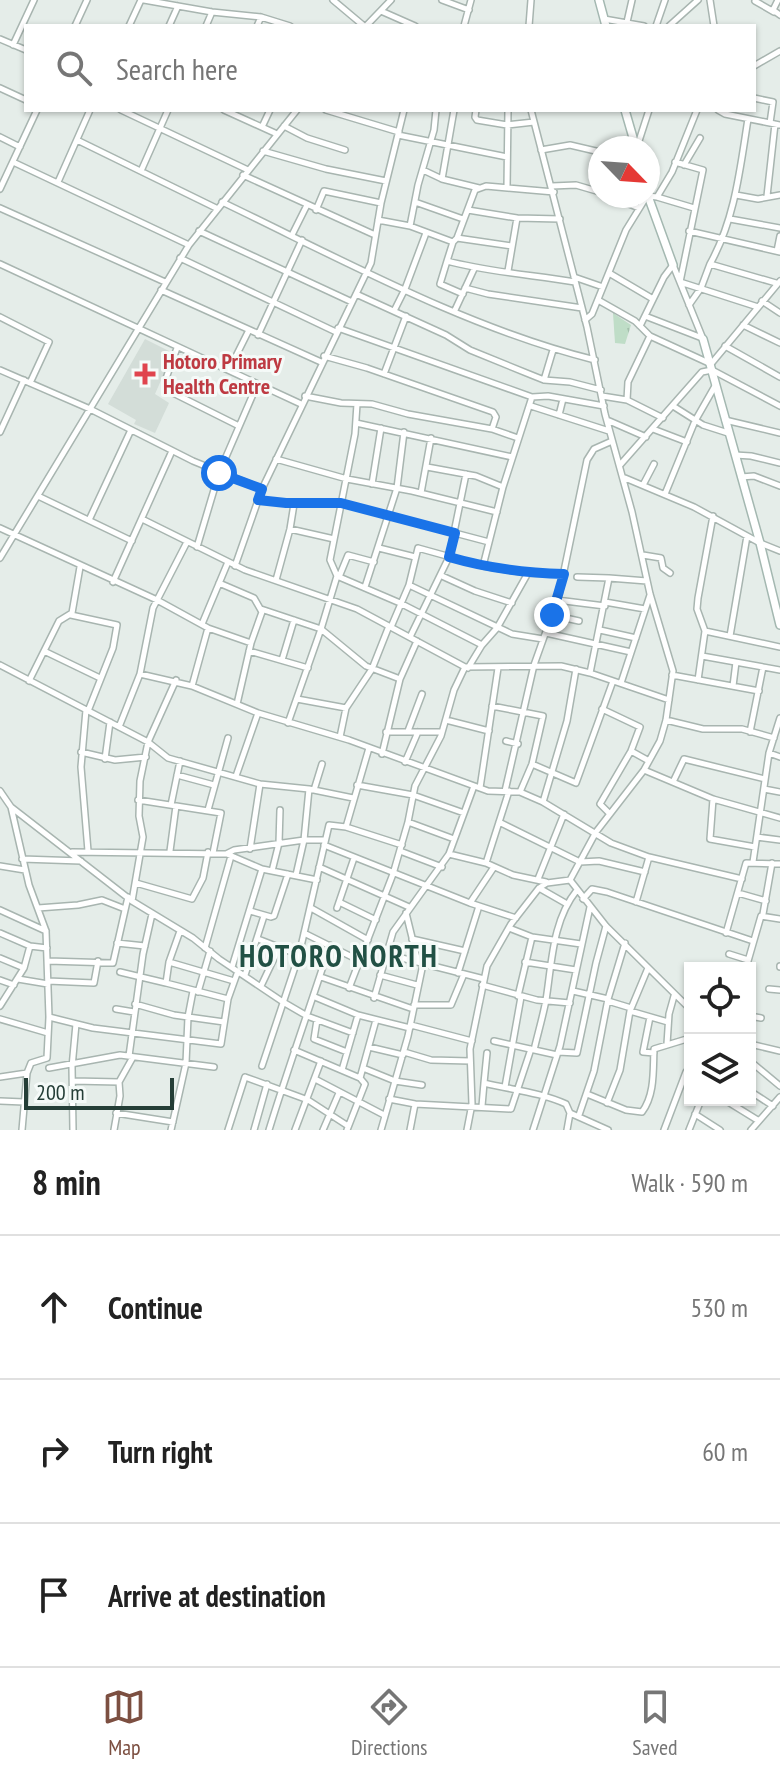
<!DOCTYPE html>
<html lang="en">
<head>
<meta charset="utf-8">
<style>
	:root { --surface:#fff; --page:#f6f6f6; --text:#222; --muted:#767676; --line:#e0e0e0; --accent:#7c4f41 }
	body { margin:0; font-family:"PT Sans Narrow",sans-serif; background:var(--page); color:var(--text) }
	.controls { position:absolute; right:24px; bottom:24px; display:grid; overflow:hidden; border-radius:0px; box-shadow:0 2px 6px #0004 }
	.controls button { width:72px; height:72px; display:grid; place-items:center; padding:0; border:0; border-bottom:2px solid var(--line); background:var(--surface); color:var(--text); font:40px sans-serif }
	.compass { position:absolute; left:588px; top:136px; width:72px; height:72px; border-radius:50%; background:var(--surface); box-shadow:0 2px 6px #0004; rotate:115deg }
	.scale { position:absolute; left:24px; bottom:20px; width:150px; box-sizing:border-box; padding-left:8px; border:4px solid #253e37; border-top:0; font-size:22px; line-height:28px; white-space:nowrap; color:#253e37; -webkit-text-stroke:6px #f5faf8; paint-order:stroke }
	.stop { position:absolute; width:24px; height:24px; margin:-18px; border:6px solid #1a73e8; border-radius:50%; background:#fff }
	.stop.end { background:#1a73e8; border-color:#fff; box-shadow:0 2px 8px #0008 }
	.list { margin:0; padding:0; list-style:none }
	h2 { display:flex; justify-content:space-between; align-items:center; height:104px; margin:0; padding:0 32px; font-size:34px }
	h2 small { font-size:26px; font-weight:400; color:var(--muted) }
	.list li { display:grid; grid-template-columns:52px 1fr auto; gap:24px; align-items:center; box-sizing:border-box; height:144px; padding:0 32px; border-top:2px solid var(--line) }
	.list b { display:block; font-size:30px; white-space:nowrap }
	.list em { font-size:26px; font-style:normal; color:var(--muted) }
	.icon { flex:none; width:44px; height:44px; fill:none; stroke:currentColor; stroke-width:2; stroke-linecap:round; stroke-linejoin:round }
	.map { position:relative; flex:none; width:780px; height:1130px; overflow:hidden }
	.search { position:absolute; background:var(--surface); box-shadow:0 2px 6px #0004; left:24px; right:24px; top:24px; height:88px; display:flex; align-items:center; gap:20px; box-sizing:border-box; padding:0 28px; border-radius:0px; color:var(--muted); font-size:30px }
	.sheet { height:536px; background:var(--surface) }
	nav { display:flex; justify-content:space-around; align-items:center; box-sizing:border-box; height:112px; border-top:2px solid var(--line); background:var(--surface); font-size:22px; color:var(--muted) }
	nav a { display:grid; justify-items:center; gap:4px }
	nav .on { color:var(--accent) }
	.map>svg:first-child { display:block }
</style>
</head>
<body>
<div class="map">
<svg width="780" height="1130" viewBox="0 0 780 1130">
	<defs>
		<pattern id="grass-tufts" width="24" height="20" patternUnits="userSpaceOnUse" patternTransform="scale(2)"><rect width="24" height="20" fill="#bfddc7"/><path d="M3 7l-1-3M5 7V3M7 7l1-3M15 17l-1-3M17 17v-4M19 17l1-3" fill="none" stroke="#a4bfac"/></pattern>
	</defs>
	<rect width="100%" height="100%" fill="#e5ede9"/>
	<path fill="#d3ddd8" d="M145 339 173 353 155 394 169 403 155 433 134 424 136 420 108 404Z"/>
	<path fill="url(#grass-tufts)" d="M613 313 631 325 625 344 615 343Z"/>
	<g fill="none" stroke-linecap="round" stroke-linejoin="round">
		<defs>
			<path id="street" d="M144 0 212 12 261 17 290 26
				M333 0 364 26
				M442 0 469 10
				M710 0 714 26
				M778 0 773 10 780 15
				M755 1 774 12
				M381 11 415 26
				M604 19 644 26
				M627 22 632 0
				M75 26 87 0
				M129 26 141 0
				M169 26 178 6
				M206 26 212 12
				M257 26 261 17
				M366 26 391 0
				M464 26 471 0
				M529 26 531 0
				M656 26 665 0
				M669 26 698 0
				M0 39 26 50
				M13 45 34 0
				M754 66 780 51
				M0 88 26 100
				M754 98 773 102 770 123
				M121 110 248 170
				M224 110 277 134
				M326 110 399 132
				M476 110 475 117 477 120 507 125 534 122
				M718 110 725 114 780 125
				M284 126 307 138 345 150
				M262 127 270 110
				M398 135 507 157
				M0 137 20 147
				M77 140 216 208
				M637 147 649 110
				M541 150 570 145 600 152
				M263 151 326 169 386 181
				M13 162 189 245
				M675 162 703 170 680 282 758 307
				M684 165 700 138
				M423 170 442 179 479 188
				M141 171 168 110
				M243 175 375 235
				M442 179 454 110
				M58 182 90 110
				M552 186 576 185 600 192
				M507 188 508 110
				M0 189 37 110
				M736 195 758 199 780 195
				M609 196 639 208
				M648 196 657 197 672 172 697 110
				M767 196 775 124
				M657 197 694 208
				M222 202C341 259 466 328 595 360
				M415 202 463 219
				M0 208 165 282
				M316 210 324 191 381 203
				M468 210 517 218 560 219
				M730 219 780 228
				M378 220 410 226 453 242
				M410 226 418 185 434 130 436 110
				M199 231 352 302
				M689 231 780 252
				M292 235 307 205
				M457 238 512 246
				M777 251 780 236
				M180 258 336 332
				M447 261 453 242 457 238 475 190 486 186 554 192
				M0 264 301 404
				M710 264C735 219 740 169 748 119
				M673 265 703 339
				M508 271 517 218
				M609 273 653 299
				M574 277 603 287
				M465 288 488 294 582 308
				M161 290 321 362
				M356 294 446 335 470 350 529 374 544 380 570 382 601 390
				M463 294 440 284 447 261C489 272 533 275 575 282
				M598 300 635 321 650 336 711 364 780 281
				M762 301 780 313
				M689 305 701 288 710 264 776 283
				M455 310 474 269
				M394 311 405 289 426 233
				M645 316 702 338
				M0 317 49 342 30 383
				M585 320 592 314 626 230 647 196
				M743 325 780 343
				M640 326 664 277 673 265
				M338 328 532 397 548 396 604 406
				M258 335 302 240
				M725 346 780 377
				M177 348 165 381V389L239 426
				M324 356 367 368 493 412 496 417 492 429
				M0 370 90 409 193 461 262 489
				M229 370 249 330
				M384 374 406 316
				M544 380 553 350
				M305 396 341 403 372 404 408 414 492 429 518 438
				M602 396 627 400 663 418
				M627 400 628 382 650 336
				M357 404 355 434 330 560 337 576 321 629 366 666 400 679 382 754
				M531 406 609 431
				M673 406 703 425 728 433
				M559 415 563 399
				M607 420 646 437
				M725 420 780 433
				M356 423 512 457
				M653 429 687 442
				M0 432 24 380
				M735 455 751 456 780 463
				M276 459 347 479 412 491 497 512
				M620 465 702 372 712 370 780 406
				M427 467 476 476 503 487
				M741 477 754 476 780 486
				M625 478 694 507 760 543 780 551
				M372 484 381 428
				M643 485 654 464
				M421 493 431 438
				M665 494 695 421 715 386
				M38 496 132 541
				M258 500 286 503H341L489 542
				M142 519 245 570 357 609 465 667 561 666 590 673 669 700
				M89 520 131 430
				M0 528 157 600 208 628 251 643
				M290 529 334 539
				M197 547 219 473 257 385
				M379 548 415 557
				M643 555 661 558 663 568 670 573
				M0 558 189 245 297 110
				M235 566 262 489 371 263 381 203 404 110
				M483 566 503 487 532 397
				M337 576 400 603 482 645
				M442 576 475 591 512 603
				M339 577 348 555 374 562
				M577 577 609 578
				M276 580 290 529 294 504
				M113 582 172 451
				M219 583 254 598 262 612 251 643 237 704
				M409 585 512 634 543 639
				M365 587 397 488 404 432
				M557 600 605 606
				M605 602 645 609
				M261 609 321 629 288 723
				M71 615 117 625 113 648 88 711
				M552 615 579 621
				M202 624 228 562
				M391 627 409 585 418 548 483 566 528 573 564 574
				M600 630 636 638
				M705 631 697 609 698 598 713 516
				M546 633 631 652
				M730 636 747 536
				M410 637 449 557 466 474
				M44 651 100 678
				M249 651 308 668
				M702 656 780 670
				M282 660 294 620
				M0 665 148 742 168 758 260 784 309 789 353 798
				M468 668 482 645 497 628 528 573
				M590 673 609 578 647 581
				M140 674 192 686 258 713 349 740 488 791 520 792 543 802 611 843 649 857 742 879
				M672 675 759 691
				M400 679 417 641
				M698 680 705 631 780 647
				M29 681 59 621 72 613 80 567
				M621 683 650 595
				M192 686 208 628
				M733 686 736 662
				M297 699 346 708
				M492 706 543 716 532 764 520 792
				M602 709 640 727 631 751 600 804 610 814
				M86 710 81 767 88 851
				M446 720 489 731
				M666 720 703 729H742L774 738
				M119 727 140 674 153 608 187 542
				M408 731 422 694
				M386 732H442
				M750 732 763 667
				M340 737 346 708 372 669 389 626
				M506 741 518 744
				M631 751 649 761
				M81 752 115 760 146 757
				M769 753 780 757
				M105 759 110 722
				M405 762 418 732
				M532 764 576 783 613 681
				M644 770 713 799 780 818
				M177 775 214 785
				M236 776 258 713
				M673 782 684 759 765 779
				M357 785 413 795 464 813
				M480 788 498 668
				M764 789 780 792
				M314 790 322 764
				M0 791 11 807 29 885 46 931 49 1017 47 1058 31 1063 27 1073 22 1130
				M505 791 534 665 559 595 587 460 594 449 612 441
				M509 791 486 863 513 875 546 882
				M713 799 710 839 755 847
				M138 800 221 813 213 853
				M543 802 567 721 576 669
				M171 805 180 761
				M11 807 132 901 193 938 219 959 283 1002 307 1016 353 1033
				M208 810 228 738
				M408 822 454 839
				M499 822 580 862 599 861 645 872
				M346 827 369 748
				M757 837 780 840
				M324 845 470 903 516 918
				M250 849 260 784
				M170 851 176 806
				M400 851 442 867
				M72 852 226 854 234 850 304 840H325
				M227 854 262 869 317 880
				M449 854 486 863
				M22 859 81 861
				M753 862 769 753 780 718
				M0 866 25 870
				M319 867 409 907
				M272 871 279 843 280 810
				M296 875 304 840 309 789
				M538 879 564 814
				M570 880 606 926 690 1009
				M136 883 192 899 203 878 208 852
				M539 888 567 904
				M738 893 766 901
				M583 899 592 889 607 892 753 941
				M132 901 143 837 139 816 140 781 148 742 176 680
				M339 902 376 920
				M636 902 649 857
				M470 903 494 867
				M38 908 78 905 102 900 125 909
				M311 908 368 940
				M337 908 354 858
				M0 910 46 931
				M250 911 271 917 274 916 288 874
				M406 913 418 962
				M763 914 772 863
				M509 928 532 937 581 944
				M0 933 30 946
				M304 933 360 961
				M726 933 746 863 780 864
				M258 939 299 955
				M412 939 465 951
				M117 943 145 946
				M205 948 231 856
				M386 954 484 979
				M729 954 748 960
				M0 958 24 968
				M48 961 113 963 128 897
				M169 962 234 981
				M525 962 576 970
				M232 967 262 869
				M780 967V966
				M746 968 761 916 780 919
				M120 972 166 983 169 962 180 931
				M458 973 479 906
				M245 975 264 916
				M380 975 417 985
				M321 977 413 1009
				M18 979 48 984
				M0 980 14 985
				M48 981 94 983 98 961
				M166 983 228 999
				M482 985 537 1000 570 1003
				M261 986 279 948
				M349 988 393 874 408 822 415 786 441 736 454 690 465 667
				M769 989 780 990
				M573 991 608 999
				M198 992 210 951
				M518 996 532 937
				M315 997 358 1015 410 1028
				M374 998 393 932 449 854 474 786
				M608 1001 631 1008
				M135 1004 174 1015 224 1022
				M414 1005H451L464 974
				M0 1006 24 968 30 946 47 948
				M116 1009 134 1012
				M630 1011 668 1022
				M750 1016 761 1018
				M49 1017 93 1028 221 1044 228 999 238 971
				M650 1017 643 1052 654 1053
				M0 1019 48 1033
				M317 1020 314 1039 347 1052
				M411 1025 472 1041
				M494 1041 557 1055
				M667 1044 669 1014 674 996
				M750 1044 780 1051
				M369 1047 403 1055
				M294 1050 360 1078
				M534 1050C538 1033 543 1016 546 1000 552 963 552 921 577 890
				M404 1052 431 1060 470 1061
				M558 1052 577 1053 596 963 606 926
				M129 1056 143 954 152 914
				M750 1061 780 1086
				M262 1066 299 955 329 825 346 827 402 845
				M49 1068 120 1055 214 1067
				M363 1068 395 1081 422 1085
				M342 1070 358 1015
				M0 1077 27 1073
				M315 1079 384 1115
				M73 1081 119 1082
				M484 1083 487 1053
				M505 1087 521 997
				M750 1091 773 1106
				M587 1094 626 1110 642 1112C655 1095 653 1070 654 1049L690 1038
				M389 1099 415 1104 511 1109 531 1049
				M725 1100 759 1121
				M0 1101 24 1102
				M607 1103 620 1070 630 1011 648 968
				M482 1106 484 1083C512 1090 539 1092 566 1104L570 1113 608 1130
				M116 1113 173 1122
				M695 1114 720 1130
				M579 1115 594 1071 608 999 625 943
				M73 1130 72 1067 76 1024
				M114 1130 120 1096 119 1082 133 1057
				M171 1130 186 1063 188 1017 193 991
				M228 1130 245 1077 308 1100 348 1126
				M254 1130 267 1084
				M269 1130C288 1068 310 1007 330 945
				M295 1130 321 1061
				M323 1130 339 1093
				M347 1130 365 1084 360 1078 376 1020
				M381 1130 408 1036 423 964
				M410 1130 415 1104
				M467 1130 472 1104 470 1049 487 966 511 924 539 888 547 883 570 880 596 832 644 770 660 741 666 720 673 671 650 594 632 512 605 414 587 327 531 110
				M533 1130 560 1046 590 907
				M567 1130 570 1113
				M664 1130 686 1072 690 1071
				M689 1130 701 1100
				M751 1130 780 1097"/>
			<path id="secondary" d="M599 0 606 26
				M625 110 636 148
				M648 196 673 265
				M703 339 760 543 780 625"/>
		</defs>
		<use href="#street" stroke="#a8b5b0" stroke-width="8"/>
		<use href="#secondary" stroke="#a4b8b1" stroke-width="10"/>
		<use href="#street" stroke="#fff" stroke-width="5"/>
		<use href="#secondary" stroke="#fff" stroke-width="7"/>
	</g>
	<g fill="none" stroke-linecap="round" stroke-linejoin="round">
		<path stroke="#1a73e8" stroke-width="10" d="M219 473 262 489 258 500 286 503H341L455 533 449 557C487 568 524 573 564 574L552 615"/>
	</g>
	<path fill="#e0444e" stroke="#f5faf8" stroke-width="3" d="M141 362h8v8h8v8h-8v8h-8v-8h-8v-8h8z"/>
	<g text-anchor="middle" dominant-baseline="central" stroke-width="6" stroke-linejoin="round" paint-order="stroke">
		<g font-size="22" font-weight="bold" fill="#be3a42" stroke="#f5faf8" text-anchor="start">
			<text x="163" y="361">Hotoro Primary<tspan x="163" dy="25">Health Centre</tspan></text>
		</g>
		<g font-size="30" font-weight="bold" letter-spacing="2" fill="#215044" stroke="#f5faf8">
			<text x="339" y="955">HOTORO NORTH</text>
		</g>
	</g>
</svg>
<div class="controls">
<button><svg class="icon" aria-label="locate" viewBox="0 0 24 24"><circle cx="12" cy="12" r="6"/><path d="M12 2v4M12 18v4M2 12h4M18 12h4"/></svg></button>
<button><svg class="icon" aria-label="layers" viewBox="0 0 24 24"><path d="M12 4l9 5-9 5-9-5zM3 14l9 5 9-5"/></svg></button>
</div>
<svg class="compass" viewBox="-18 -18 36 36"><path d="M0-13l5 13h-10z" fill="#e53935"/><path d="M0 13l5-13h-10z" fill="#767676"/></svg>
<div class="scale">200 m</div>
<div class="stop" style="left:219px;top:473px"></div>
<div class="stop end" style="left:552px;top:615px"></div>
<div class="search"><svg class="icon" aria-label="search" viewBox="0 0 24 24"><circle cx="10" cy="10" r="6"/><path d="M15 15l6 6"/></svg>Search here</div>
</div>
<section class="sheet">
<h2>8 min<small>Walk · 590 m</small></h2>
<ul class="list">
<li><svg class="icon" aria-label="ahead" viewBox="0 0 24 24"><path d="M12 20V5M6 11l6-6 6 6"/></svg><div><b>Continue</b></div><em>530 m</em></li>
<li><svg class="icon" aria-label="right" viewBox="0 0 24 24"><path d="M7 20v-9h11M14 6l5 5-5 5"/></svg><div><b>Turn right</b></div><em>60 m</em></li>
<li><svg class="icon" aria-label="arrive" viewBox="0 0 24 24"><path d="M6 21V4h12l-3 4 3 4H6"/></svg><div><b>Arrive at destination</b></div></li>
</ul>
</section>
<nav>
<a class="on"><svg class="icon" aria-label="map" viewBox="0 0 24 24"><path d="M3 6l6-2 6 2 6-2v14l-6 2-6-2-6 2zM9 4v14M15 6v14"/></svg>Map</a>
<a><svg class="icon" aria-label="directions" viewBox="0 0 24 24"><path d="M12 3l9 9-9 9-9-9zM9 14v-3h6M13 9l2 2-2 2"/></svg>Directions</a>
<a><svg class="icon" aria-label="saved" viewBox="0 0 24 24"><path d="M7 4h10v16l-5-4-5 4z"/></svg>Saved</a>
</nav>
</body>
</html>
